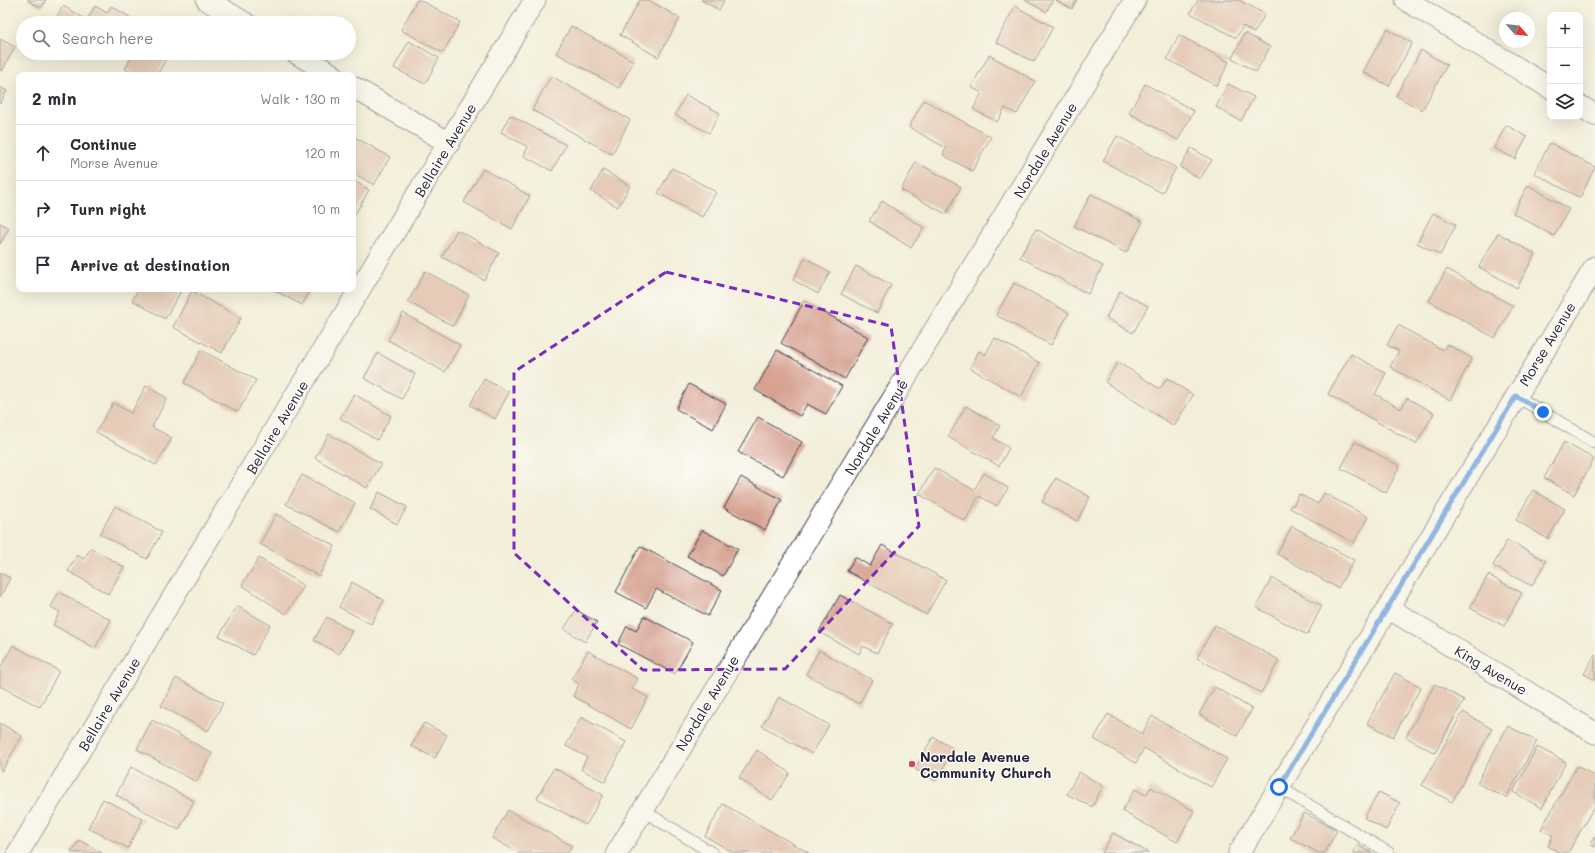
<!DOCTYPE html>
<html lang="en">
<head>
<meta charset="utf-8">
<style>
	:root { --surface:#fff; --page:#f7f7f7; --text:#2b2b33; --muted:#7c7c81; --line:#e1e1e2 }
	body { margin:0; font-family:Mali,sans-serif; background:var(--page); color:var(--text) }
	.controls { position:absolute; right:12px; top:12px; display:grid; overflow:hidden; border-radius:8px; box-shadow:0 4px 16px #0002 }
	.controls button { width:36px; height:36px; display:grid; place-items:center; padding:0; border:0; border-bottom:1px solid var(--line); background:var(--surface); color:var(--text); font:20px sans-serif }
	.compass { position:absolute; left:1499px; top:12px; width:36px; height:36px; border-radius:50%; background:var(--surface); box-shadow:0 4px 16px #0002; rotate:117deg }
	.stop { position:absolute; width:12px; height:12px; margin:-9px; border:3px solid #1a73e8; border-radius:50%; background:#fff }
	.stop.end { background:#1a73e8; border-color:#fff; box-shadow:0 1px 4px #0008 }
	.list { margin:0; padding:0; list-style:none }
	h2 { display:flex; justify-content:space-between; align-items:center; height:52px; margin:0; padding:0 16px; font-size:17px }
	h2 small { font-size:13px; font-weight:400; color:var(--muted) }
	.list li { display:grid; grid-template-columns:26px 1fr auto; gap:12px; align-items:center; box-sizing:border-box; height:56px; padding:0 16px; border-top:1px solid var(--line) }
	.list b { display:block; font-size:15px; white-space:nowrap }
	.list p { margin:0; font-size:13px; white-space:nowrap; color:var(--muted) }
	.list em { font-size:13px; font-style:normal; color:var(--muted) }
	.icon { flex:none; width:22px; height:22px; fill:none; stroke:currentColor; stroke-width:2; stroke-linecap:round; stroke-linejoin:round }
	.map { position:relative; flex:none; width:1595px; height:853px; overflow:hidden }
	.search { position:absolute; background:var(--surface); box-shadow:0 4px 16px #0002; left:16px; top:16px; width:340px; height:44px; display:flex; align-items:center; gap:10px; box-sizing:border-box; padding:0 14px; border-radius:22px; color:var(--muted); font-size:15px }
	.panel { position:absolute; background:var(--surface); box-shadow:0 4px 16px #0002; left:16px; top:72px; width:340px; height:220px; border-radius:8px }
	.map>svg:first-child { display:block }
</style>
</head>
<body>
<div class="map">
<svg width="1595" height="853" viewBox="0 0 1595 853">
	<rect width="100%" height="100%" fill="#fdfcf7"/>
	<filter id="ink" filterUnits="userSpaceOnUse"><feTurbulence type="fractalNoise" baseFrequency=".025" numOctaves="2"/><feDisplacementMap in="SourceGraphic" scale="8" xChannelSelector="R" yChannelSelector="G"/><feConvolveMatrix kernelMatrix="1 2 1 2 8 2 1 2 1" color-interpolation-filters="sRGB"/></filter>
	<filter id="wash" filterUnits="userSpaceOnUse"><feTurbulence type="fractalNoise" baseFrequency=".012" numOctaves="4" result="noise"/><feDisplacementMap in="SourceGraphic" scale="16" xChannelSelector="R" yChannelSelector="G"/><feGaussianBlur stdDeviation="0.9" result="paint"/><feColorMatrix in="noise" values="0 0 0 0 0 0 0 0 0 0 0 0 0 0 0 0 0 1.4 0 .05"/><feComposite in="paint" operator="in"/></filter>
	<g filter="url(#wash)">
		<rect width="100%" height="100%" fill="#f2eed9"/>
		<g id="blocks">
			<path fill="#d6a191" d="M27 0H46L41 8Z
				M417 0H420L460 22 443 53 401 30Z
				M640 0H648L680 18 658 57 620 35Z
				M701 0H724L719 10Z
				M1025 0H1053L1046 12Z
				M1055 0H1077L1072 9Z
				M1198 0H1239L1265 14 1254 33 1243 26 1236 38 1190 13Z
				M63 6 87 20 95 6 107 13 111 6 133 19 131 23H53Z
				M1015 6 1053 27 1034 62 996 42Z
				M571 26 634 61 619 88 556 53Z
				M1387 29 1412 43 1389 86 1363 72Z
				M1245 33 1270 47 1256 72 1232 58Z
				M1179 35 1229 62 1217 86 1167 59Z
				M0 39 15 47 2 71 0 70Z
				M409 41 439 58 425 84 394 68Z
				M1421 50 1447 65 1422 110 1396 96Z
				M104 53H114L112 57Z
				M134 53H169L157 75H136L125 69Z
				M989 55 1035 81 1017 114 1005 108 997 122 973 109 982 93 971 87Z
				M551 76 630 120 612 154 532 110Z
				M1145 84 1194 111 1178 140 1129 113Z
				M1228 84 1254 97 1241 121 1216 107Z
				M0 87 7 91 0 104Z
				M686 95 720 113 709 133 675 115Z
				M924 100 991 137 972 171 943 155 946 148 909 127Z
				M510 115 566 145 552 171 524 156 528 147 501 132Z
				M1506 125 1527 137 1515 159 1494 148Z
				M353 136 390 157 374 185 353 173Z
				M1117 136 1176 168 1162 193 1103 161Z
				M1550 143 1595 167 1580 198 1534 173Z
				M1191 148 1212 160 1200 179 1180 167Z
				M916 162 961 187 946 214 901 190Z
				M672 168 716 192 702 217 658 193Z
				M483 169 530 196 512 229 464 202Z
				M603 170 630 186 618 207 591 191Z
				M353 180 369 190 353 218Z
				M1528 185 1569 209 1554 236 1513 213Z
				M1091 194 1143 222 1126 253 1074 226Z
				M882 201 924 228 911 248 869 221Z
				M1433 213 1456 225 1440 255 1417 243Z
				M0 223 9 228 0 244Z
				M1036 229 1103 266 1088 294 1020 257Z
				M457 230 499 253 484 280 442 257Z
				M1498 233 1535 254 1517 288 1479 267Z
				M805 258 830 272 818 294 793 280Z
				M856 266 891 285 877 313 841 294Z
				M1447 269 1513 306 1495 338 1429 301Z
				M425 271 469 295 453 326 408 302Z
				M1014 283 1069 313 1051 345 996 315Z
				M139 289H182L165 319 132 300Z
				M272 289H311L302 305Z
				M192 291 241 318 222 353 173 327Z
				M1120 291 1148 306 1133 333 1106 318Z
				M804 301 868 337 845 379 781 343Z
				M403 313 460 345 445 372 388 340Z
				M1398 325 1443 350 1447 344 1472 358 1450 400 1390 367 1399 351 1387 345Z
				M995 338 1040 363 1021 397 970 368 979 351 985 355Z
				M201 350 256 380 238 412 184 383Z
				M777 350 842 386 826 414 807 404 800 416 755 390Z
				M378 353 415 374 402 399 364 378Z
				M1351 354 1386 373 1375 394 1401 409 1407 398 1434 413 1416 444 1328 394Z
				M1118 362 1160 389 1167 378 1193 395 1174 426 1105 382Z
				M484 379 509 392 495 419 470 405Z
				M689 384 726 404 713 429 676 409Z
				M146 386 167 398 152 427 172 438 156 465 96 432 113 403 131 413Z
				M354 394 391 416 377 440 340 418Z
				M966 406 1000 426 993 438 1009 448 999 466 948 437Z
				M758 417 802 442 783 476 738 452Z
				M329 434 381 464 367 488 315 458Z
				M1355 442 1400 466 1386 493 1341 468Z
				M1564 442 1594 459 1574 495 1544 478Z
				M934 468 974 490 984 473 1008 488 997 506 979 496 965 521 919 494Z
				M302 475 355 503 339 532 286 504Z
				M741 477 782 500 765 530 724 508Z
				M1056 478 1090 497 1077 521 1042 502Z
				M1533 490 1565 509 1548 539 1516 520Z
				M379 492 407 507 397 524 370 509Z
				M1324 493 1368 517 1354 543 1290 508 1291 505 1293 506 1299 494 1318 504Z
				M115 506 162 532 147 559 100 534Z
				M276 514 335 546 319 576 260 544Z
				M1292 526 1354 560 1338 588 1277 554Z
				M702 530 738 549 723 576 687 556Z
				M1507 540 1546 561 1532 586 1493 566Z
				M882 545 946 580 926 615 847 571 855 557 870 566Z
				M640 546 722 590 708 616 656 589 646 608 616 592Z
				M91 548 124 567 108 594 68 571 77 555 84 559Z
				M259 558 304 586 286 614 242 585Z
				M0 573 10 578 0 597Z
				M1488 575 1522 593 1504 626 1470 608Z
				M1272 578 1322 606 1307 635 1256 607Z
				M352 582 384 600 371 624 339 607Z
				M59 592 111 620 95 648 53 625 60 612 51 607Z
				M840 595 893 624 877 653 863 646 859 654 819 632Z
				M237 606 270 625 253 655 219 636Z
				M576 610 597 622 585 642 564 629Z
				M644 616 693 642 675 674 618 644 627 626 636 631Z
				M327 617 352 631 339 654 314 640Z
				M1215 625 1279 660 1261 693 1197 658Z
				M13 645 59 671 40 707 0 686V669Z
				M819 650 872 680 859 704 806 674Z
				M588 651 638 679 632 689 648 697 631 729 573 696 579 684 571 679Z
				M1595 654V680L1584 674Z
				M1395 673 1421 687 1393 737 1367 723Z
				M176 678 223 703 208 731 161 706Z
				M1435 684 1464 700 1435 753 1406 737Z
				M1215 687 1252 709 1237 736 1199 714Z
				M779 697 829 725 812 754 762 726Z
				M1463 712 1492 729 1452 802 1422 785Z
				M1108 714 1142 734 1152 716 1227 759 1211 787 1144 748 1136 763 1094 739Z
				M581 717 626 742 605 782 581 769 587 757 566 746Z
				M152 720 212 753 196 782 137 749Z
				M0 723 22 736 2 771 0 770Z
				M424 723 447 735 435 758 411 746Z
				M1508 726 1537 741 1506 798 1477 783Z
				M933 737 954 749 936 781 915 769Z
				M1537 747 1566 762 1542 808 1513 792Z
				M757 750 790 773 772 800 739 778Z
				M1577 766 1595 776V805L1568 853H1560L1548 846 1553 836 1541 829Z
				M131 767 194 801 179 830 116 795Z
				M554 768 603 795 586 825 537 798Z
				M1079 772 1103 786 1092 807 1067 794Z
				M1151 787 1194 811 1177 842 1122 811 1135 789 1146 795Z
				M1379 792 1400 803 1386 830 1364 818Z
				M103 799 143 819 128 848 88 828Z
				M723 804 809 853H734L705 836Z
				M508 810 572 846 568 853H519L492 838Z
				M1304 813 1337 830 1325 853H1319L1290 838Z
				M1113 833 1149 853H1102Z
				M1595 836V847L1590 844Z
				M79 840 102 853H71Z
				M1358 845 1372 853H1353Z"/>
		</g>
	</g>
	<g filter="url(#ink)">
		<use href="#blocks" fill-opacity="0" stroke="#414153" stroke-width="1"/>
		<g fill="none" stroke-linecap="round" stroke-linejoin="round">
			<defs>
				<path id="service" d="M1516 396 1595 443
					M1279 787 1389 853
					M642 810 712 853"/>
				<path id="minor" d="M207 0 245 23
					M1406 0 1550 88
					M296 53 333 75
					M353 87 449 143
					M1580 106 1595 115
					M1388 608 1595 733
					M18 853 535 0
					M617 853 1135 0
					M1239 853 1595 267"/>
			</defs>
			<use href="#service" stroke="#414153" stroke-width="13"/>
			<use href="#minor" stroke="#414153" stroke-width="23"/>
			<use href="#service" stroke="#fff" stroke-width="11"/>
			<use href="#minor" stroke="#fff" stroke-width="21"/>
		</g>
	</g>
	<g fill="none" stroke-linecap="round" stroke-linejoin="round" filter="url(#ink)">
		<path stroke="#1a73e8" stroke-width="5" d="M1279 787 1516 396 1543 412"/>
	</g>
	<path d="M0 0H1595V853H0ZM666 272 891 326 919 526 785 669 643 670 514 553V372Z" fill="#f2eed9" fill-opacity=".55" fill-rule="evenodd"/>
	<path fill="none" stroke="#7b2cbf" stroke-width="3" stroke-dasharray="8 5" stroke-linejoin="round" d="M666 272 891 326 919 526 785 669 643 670 514 553V372Z"/>
	<circle fill="#d1495b" stroke="#fdfcf7" stroke-width="1.5" cx="912" cy="764" r="4"/>
	<g text-anchor="middle" dominant-baseline="central" stroke-width="3" stroke-linejoin="round" paint-order="stroke">
		<g font-size="14" fill="#22223b" stroke="#fdfcf7">
			<text transform="translate(445 150) rotate(-59)">Bellaire Avenue</text>
			<text transform="translate(1045 150) rotate(-59)">Nordale Avenue</text>
			<text transform="translate(1547 344) rotate(-59)">Morse Avenue</text>
			<text transform="translate(277 427) rotate(-59)">Bellaire Avenue</text>
			<text transform="translate(876 427) rotate(-59)">Nordale Avenue</text>
			<text transform="translate(1491 670) rotate(31)">King Avenue</text>
			<text transform="translate(707 703) rotate(-59)">Nordale Avenue</text>
			<text transform="translate(109 704) rotate(-59)">Bellaire Avenue</text>
		</g>
		<g font-size="14" font-weight="bold" fill="#22223b" stroke="#fdfcf7" text-anchor="start">
			<text x="920" y="756">Nordale Avenue<tspan x="920" dy="16">Community Church</tspan></text>
		</g>
	</g>
</svg>
<div class="controls">
<button>+</button>
<button>−</button>
<button><svg class="icon" aria-label="layers" viewBox="0 0 24 24"><path d="M12 4l9 5-9 5-9-5zM3 14l9 5 9-5"/></svg></button>
</div>
<svg class="compass" viewBox="-18 -18 36 36"><path d="M0-13l5 13h-10z" fill="#e53935"/><path d="M0 13l5-13h-10z" fill="#7c7c81"/></svg>
<div class="stop" style="left:1279px;top:787px"></div>
<div class="stop end" style="left:1543px;top:412px"></div>
<div class="search"><svg class="icon" aria-label="search" viewBox="0 0 24 24"><circle cx="10" cy="10" r="6"/><path d="M15 15l6 6"/></svg>Search here</div>
<section class="panel">
<h2>2 min<small>Walk · 130 m</small></h2>
<ul class="list">
<li><svg class="icon" aria-label="ahead" viewBox="0 0 24 24"><path d="M12 20V5M6 11l6-6 6 6"/></svg><div><b>Continue</b><p>Morse Avenue</p></div><em>120 m</em></li>
<li><svg class="icon" aria-label="right" viewBox="0 0 24 24"><path d="M7 20v-9h11M14 6l5 5-5 5"/></svg><div><b>Turn right</b></div><em>10 m</em></li>
<li><svg class="icon" aria-label="arrive" viewBox="0 0 24 24"><path d="M6 21V4h12l-3 4 3 4H6"/></svg><div><b>Arrive at destination</b></div></li>
</ul>
</section>
</div>
</body>
</html>
